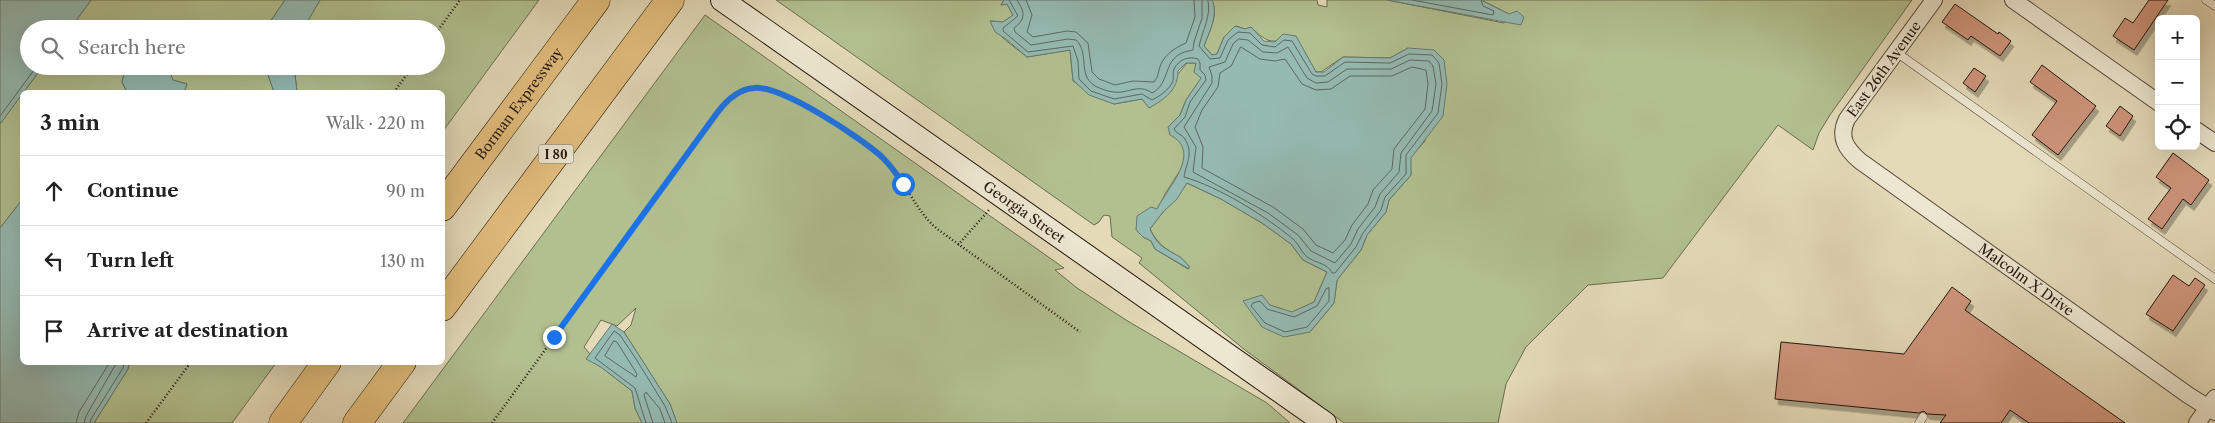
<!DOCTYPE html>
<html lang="en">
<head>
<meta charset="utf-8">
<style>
	:root { --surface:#fff; --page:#f6f6f6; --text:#222; --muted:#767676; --line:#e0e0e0 }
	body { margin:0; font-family:"Libre Caslon Text",serif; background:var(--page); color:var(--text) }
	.controls { position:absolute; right:15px; top:15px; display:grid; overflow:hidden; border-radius:8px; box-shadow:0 5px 20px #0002 }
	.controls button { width:45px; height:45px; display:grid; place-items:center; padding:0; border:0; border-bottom:1px solid var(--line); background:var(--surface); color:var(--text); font:25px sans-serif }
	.stop { position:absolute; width:15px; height:15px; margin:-11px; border:4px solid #1a73e8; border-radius:50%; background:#fff }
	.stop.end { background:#1a73e8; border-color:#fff; box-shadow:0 1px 5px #0008 }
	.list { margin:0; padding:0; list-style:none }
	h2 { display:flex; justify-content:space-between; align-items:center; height:65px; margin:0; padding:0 20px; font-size:21px }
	h2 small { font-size:16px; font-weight:400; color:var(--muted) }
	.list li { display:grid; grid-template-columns:32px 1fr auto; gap:15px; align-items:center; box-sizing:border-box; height:70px; padding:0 20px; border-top:1px solid var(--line) }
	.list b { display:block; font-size:19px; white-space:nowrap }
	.list em { font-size:16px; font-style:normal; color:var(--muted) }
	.icon { flex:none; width:28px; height:28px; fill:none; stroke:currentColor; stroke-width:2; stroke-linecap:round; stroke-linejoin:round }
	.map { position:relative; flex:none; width:2215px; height:423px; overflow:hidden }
	.search { position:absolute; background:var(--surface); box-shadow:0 5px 20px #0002; left:20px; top:20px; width:425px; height:55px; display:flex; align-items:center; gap:12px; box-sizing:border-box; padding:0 18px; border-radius:28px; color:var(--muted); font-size:19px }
	.panel { position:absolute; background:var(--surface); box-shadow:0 5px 20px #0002; left:20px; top:90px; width:425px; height:275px; border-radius:8px }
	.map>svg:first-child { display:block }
</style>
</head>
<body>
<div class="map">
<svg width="2215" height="423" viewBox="0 0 2215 423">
	<defs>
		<filter id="shadow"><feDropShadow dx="3" dy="5.5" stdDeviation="0" flood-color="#0004"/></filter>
	</defs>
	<rect width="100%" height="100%" fill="#e4dab8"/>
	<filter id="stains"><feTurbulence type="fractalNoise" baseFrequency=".004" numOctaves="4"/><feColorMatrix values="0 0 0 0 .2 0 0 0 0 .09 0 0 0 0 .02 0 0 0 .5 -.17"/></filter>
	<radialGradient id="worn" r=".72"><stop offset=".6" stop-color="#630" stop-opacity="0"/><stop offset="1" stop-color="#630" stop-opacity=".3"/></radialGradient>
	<path fill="#b2c090" stroke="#6a6c50" d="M91 0H285L272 19 268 29H70Z
		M320 0H539L443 131 442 92H297L294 66H436V29H303Z
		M776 0H1004L1001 5 1007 4 1013 15 1003 22 991 21C996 36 1014 46 1027 57L1070 50 1073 81 1114 104 1142 99 1150 108 1187 63H1196L1195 72 1202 78 1186 100 1180 115 1168 127 1180 140 1185 150 1183 166 1165 194 1143 237 1151 241 1155 249 1188 269 1189 266C1186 263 1183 259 1180 257 1166 249 1158 245 1150 229 1161 212 1176 200 1187 183L1221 199 1262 223 1291 244 1303 260 1327 272 1314 302 1292 313 1270 305 1243 301 1310 332 1334 303 1337 280 1361 250 1367 235 1386 212 1389 200 1411 175 1410 158 1425 141 1408 48 1390 58 1343 57 1321 72H1316L1295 36C1272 43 1269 45 1251 27L1245 29 1236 26 1224 37 1217 54 1212 55 1204 46C1209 32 1219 14 1212 0H1317L1318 5 1327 7V0H1387L1504 23 1509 14 1481 0H1912L1830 115 1819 133 1813 150 1778 125 1663 278 1588 285 1526 347 1506 384 1498 423H1344L1245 350 1139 263 1142 258 1112 237 1110 216 1104 215 1099 222 1094 225Z
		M705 15 1064 268 1055 270 1077 288 1126 320 1267 403 1290 423H677L670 404 624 332 631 325 636 308 617 326 601 320 584 347 590 354 587 358 601 367 632 391 635 408 642 423H403Z
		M43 66H126L122 82 127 92H24Z
		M168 66H265L274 92H184L187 84 172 80Z
		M22 94V200L0 228V124Z
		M129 363H276L232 423H94L128 369Z"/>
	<path fill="#95bab2" stroke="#677971" d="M0 0H91L70 29H29V66H43L0 124Z
		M285 0H320L303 29H268L272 19Z
		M1004 0H1212C1219 14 1209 32 1204 46L1212 55 1217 54 1224 37 1235 26 1245 29 1251 27 1264 41 1275 42 1283 34 1296 36 1316 72H1324L1343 57 1390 58 1408 48 1434 50 1444 60 1447 84 1443 116 1411 158V175L1389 200 1386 212 1367 235 1361 250 1337 280 1334 303 1310 332 1284 337 1262 327 1243 301 1262 295 1270 305 1292 312 1314 302 1327 272 1303 260 1291 244 1262 223 1221 199 1187 183 1177 199 1163 212 1150 229C1158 247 1165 248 1180 257 1183 259 1186 263 1189 266V269L1155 249 1151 241 1143 237 1136 230 1137 216 1151 207 1157 209C1168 187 1203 152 1170 135L1168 127 1180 115 1186 100 1201 78 1194 72 1196 63H1186L1178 71C1178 90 1165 99 1149 108L1142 99 1114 104 1089 95 1073 80 1070 50 1027 57 1006 39 995 32 990 21 1003 22 1013 15 1007 4 1001 5Z
		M1387 0H1481L1509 14 1517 11 1524 17 1521 25Z
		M126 66H168L173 80 187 84 184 92H127L122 82Z
		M265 66H294L297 92H274Z
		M22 200V362L129 363 128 369 94 423H0V228Z
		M612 324 624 332 670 404 677 423H642L635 408 632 391 601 367 586 359Z"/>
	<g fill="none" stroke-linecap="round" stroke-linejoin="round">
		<path stroke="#5c6861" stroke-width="1" d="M1009 0 1018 16 1003 28V31L1028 52 1073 46 1078 61 1079 79 1091 91 1114 99 1142 94 1152 100C1160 96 1169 90 1173 81 1174 77 1172 72 1174 69 1179 59 1189 56 1198 59L1200 63V70L1205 75 1206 80 1190 102 1185 117 1174 129C1176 134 1182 134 1185 139 1194 154 1186 163 1184 177 1219 187 1264 215 1293 239 1299 244 1301 252 1307 257 1315 263 1328 263 1332 273H1335L1356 247 1363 233 1381 210 1385 197 1406 174V155L1438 113 1442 84 1439 63 1432 55 1409 54 1390 63 1345 62 1325 76H1316L1312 74 1292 41 1284 40 1275 47 1262 45 1250 33 1238 32 1228 40 1220 58 1210 59 1199 46C1203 29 1211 17 1208 0
			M1017 0C1025 12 1026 19 1014 28L1015 32 1031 45 1068 39 1076 40C1090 53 1077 75 1095 86 1099 88 1109 92 1114 92 1128 94 1138 83 1152 93 1170 84 1163 61 1182 53 1186 51 1190 51 1193 50L1194 42 1202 18V0
			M1026 0 1032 15 1027 32 1033 37 1067 31 1076 32 1088 43 1092 72 1099 79 1115 85 1133 81 1154 82C1159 76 1158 71 1161 64 1166 53 1177 47 1186 43L1195 17 1194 0
			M1412 0 1493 15 1494 11 1483 6 1481 0
			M1239 39 1248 40 1263 52 1277 53 1288 47 1307 78 1316 83 1328 82 1347 69H1391L1410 60 1429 61 1433 66 1436 84 1432 111 1401 153 1399 172 1380 194 1375 207 1358 229 1351 244 1335 263 1311 251 1298 235 1268 213 1193 172 1196 147 1184 127 1212 83V76L1209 67 1225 62 1233 44Z
			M1241 47 1260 59 1275 61 1285 59 1302 84 1316 90 1331 89 1350 76H1392L1412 67 1426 70 1428 84 1425 109 1394 149 1392 169 1373 190 1368 204 1352 225 1345 240 1333 253 1316 245 1303 229 1273 207 1202 168 1203 147 1195 127 1202 110 1218 87 1220 73 1231 66Z
			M0 116 37 66
			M1329 288V301L1307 327 1285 332 1265 323 1251 306 1253 303 1260 301 1267 309 1294 317 1317 306 1326 289Z
			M614 341 617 342 637 374 636 377 605 356Z
			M76 423 79 412 110 362
			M84 423 86 416 117 362
			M90 423 91 419 123 368 124 362
			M646 423 635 388 595 358 614 331 620 335 636 359 665 406 672 423
			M653 423 644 395 646 392 660 409 665 423"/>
	</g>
	<path fill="#cf957b" stroke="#231710" filter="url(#shadow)" d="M2149 0H2168L2134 50 2113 36 2125 18 2133 23Z
		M1955 4 1998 34 1999 32 2011 41 2000 56 1971 36 1968 40 1942 22Z
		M2042 65 2096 106 2058 155 2032 135 2057 101 2030 82Z
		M1974 68 1986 76 1975 92 1963 83Z
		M2120 106 2133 116 2120 136 2106 126Z
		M2173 153 2209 180 2191 205 2183 199 2162 229 2148 219 2171 188 2156 177Z
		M2173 275 2189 286 2195 278 2205 285 2173 331 2146 314Z
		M1952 287 1971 301 1965 310 2125 423H2029L2010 410 2001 423H1940L1946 415 1927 414 1924 411 1919 413 1775 399 1781 342 1904 354Z"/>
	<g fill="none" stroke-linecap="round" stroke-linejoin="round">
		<defs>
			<path id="lane" d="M2206 0 2215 6
				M1896 52 2215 279
				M1919 423 1923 417"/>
			<g id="street">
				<path id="s1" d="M1934 0 1847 119C1838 137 1846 149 1860 161L2188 395 2215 412"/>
				<path d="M2013 0 2159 103"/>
				<path d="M2196 130 2215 143"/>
				<path d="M2197 423 2215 398"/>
			</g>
			<g id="secondary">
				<path id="s2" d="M722 0 1325 423"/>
			</g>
			<g id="highway">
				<path id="s3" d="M442 207 596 0"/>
				<path d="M442 307 670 0"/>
				<path d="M283 423 327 362"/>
				<path d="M357 423 402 362"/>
			</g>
		</defs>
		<use href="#lane" stroke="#53483a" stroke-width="9"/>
		<use href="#street" stroke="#53483a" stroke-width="18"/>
		<use href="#secondary" stroke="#231710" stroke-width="24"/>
		<use href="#highway" stroke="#231710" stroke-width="29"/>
		<path stroke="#231710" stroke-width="2.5" stroke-dasharray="1 2.5" stroke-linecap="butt" d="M436 33 460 0
			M394 92 413 66
			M958 245 989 210
			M146 423 191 362
			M492 423 717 113C726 101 738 89 754 88 783 84 871 143 891 166 907 186 916 210 936 228L1080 332"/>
		<use href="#lane" stroke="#ede7d1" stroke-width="8"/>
		<use href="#street" stroke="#ede7d1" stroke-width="16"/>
		<use href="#secondary" stroke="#ede7d1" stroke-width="22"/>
		<use href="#highway" stroke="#e2bd7c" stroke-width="28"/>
	</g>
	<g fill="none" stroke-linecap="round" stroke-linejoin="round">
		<path stroke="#1a73e8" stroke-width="6" d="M554 337 717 113C726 101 738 89 754 88 782 85 861 138 882 157 890 165 897 174 903 184"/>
	</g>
	<g text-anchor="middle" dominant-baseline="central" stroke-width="4.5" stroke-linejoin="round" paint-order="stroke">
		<rect fill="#ede7d1" stroke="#60554a" stroke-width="1" x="538.5" y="144.5" width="35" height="19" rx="4"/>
		<g font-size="12" font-weight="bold" fill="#231710">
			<text x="556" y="154">I 80</text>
		</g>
		<g font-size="14" fill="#231710" stroke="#ede7d1">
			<text transform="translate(1884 69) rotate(-54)">East 26th Avenue</text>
			<text stroke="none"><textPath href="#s3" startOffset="129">Borman Expressway</textPath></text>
			<text stroke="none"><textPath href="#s2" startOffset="369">Georgia Street</textPath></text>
			<text stroke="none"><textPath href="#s1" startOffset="400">Malcolm X Drive</textPath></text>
		</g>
	</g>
	<rect width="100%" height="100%" filter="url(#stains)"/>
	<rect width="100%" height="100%" fill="url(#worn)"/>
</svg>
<div class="controls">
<button>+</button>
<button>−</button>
<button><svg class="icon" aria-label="locate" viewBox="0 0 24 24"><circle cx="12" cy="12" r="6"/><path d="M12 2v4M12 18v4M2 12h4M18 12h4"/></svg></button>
</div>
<div class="stop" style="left:903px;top:184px"></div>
<div class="stop end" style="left:554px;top:337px"></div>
<div class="search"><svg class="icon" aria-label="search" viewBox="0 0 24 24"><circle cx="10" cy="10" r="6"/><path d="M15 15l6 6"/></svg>Search here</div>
<section class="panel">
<h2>3 min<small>Walk · 220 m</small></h2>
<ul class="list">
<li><svg class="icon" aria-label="ahead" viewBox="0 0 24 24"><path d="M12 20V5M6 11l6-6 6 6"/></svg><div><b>Continue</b></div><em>90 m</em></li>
<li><svg class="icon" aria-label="left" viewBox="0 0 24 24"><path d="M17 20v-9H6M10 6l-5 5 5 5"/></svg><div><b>Turn left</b></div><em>130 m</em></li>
<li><svg class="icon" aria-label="arrive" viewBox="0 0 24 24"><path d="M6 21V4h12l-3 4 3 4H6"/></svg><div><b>Arrive at destination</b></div></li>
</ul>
</section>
</div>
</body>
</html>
